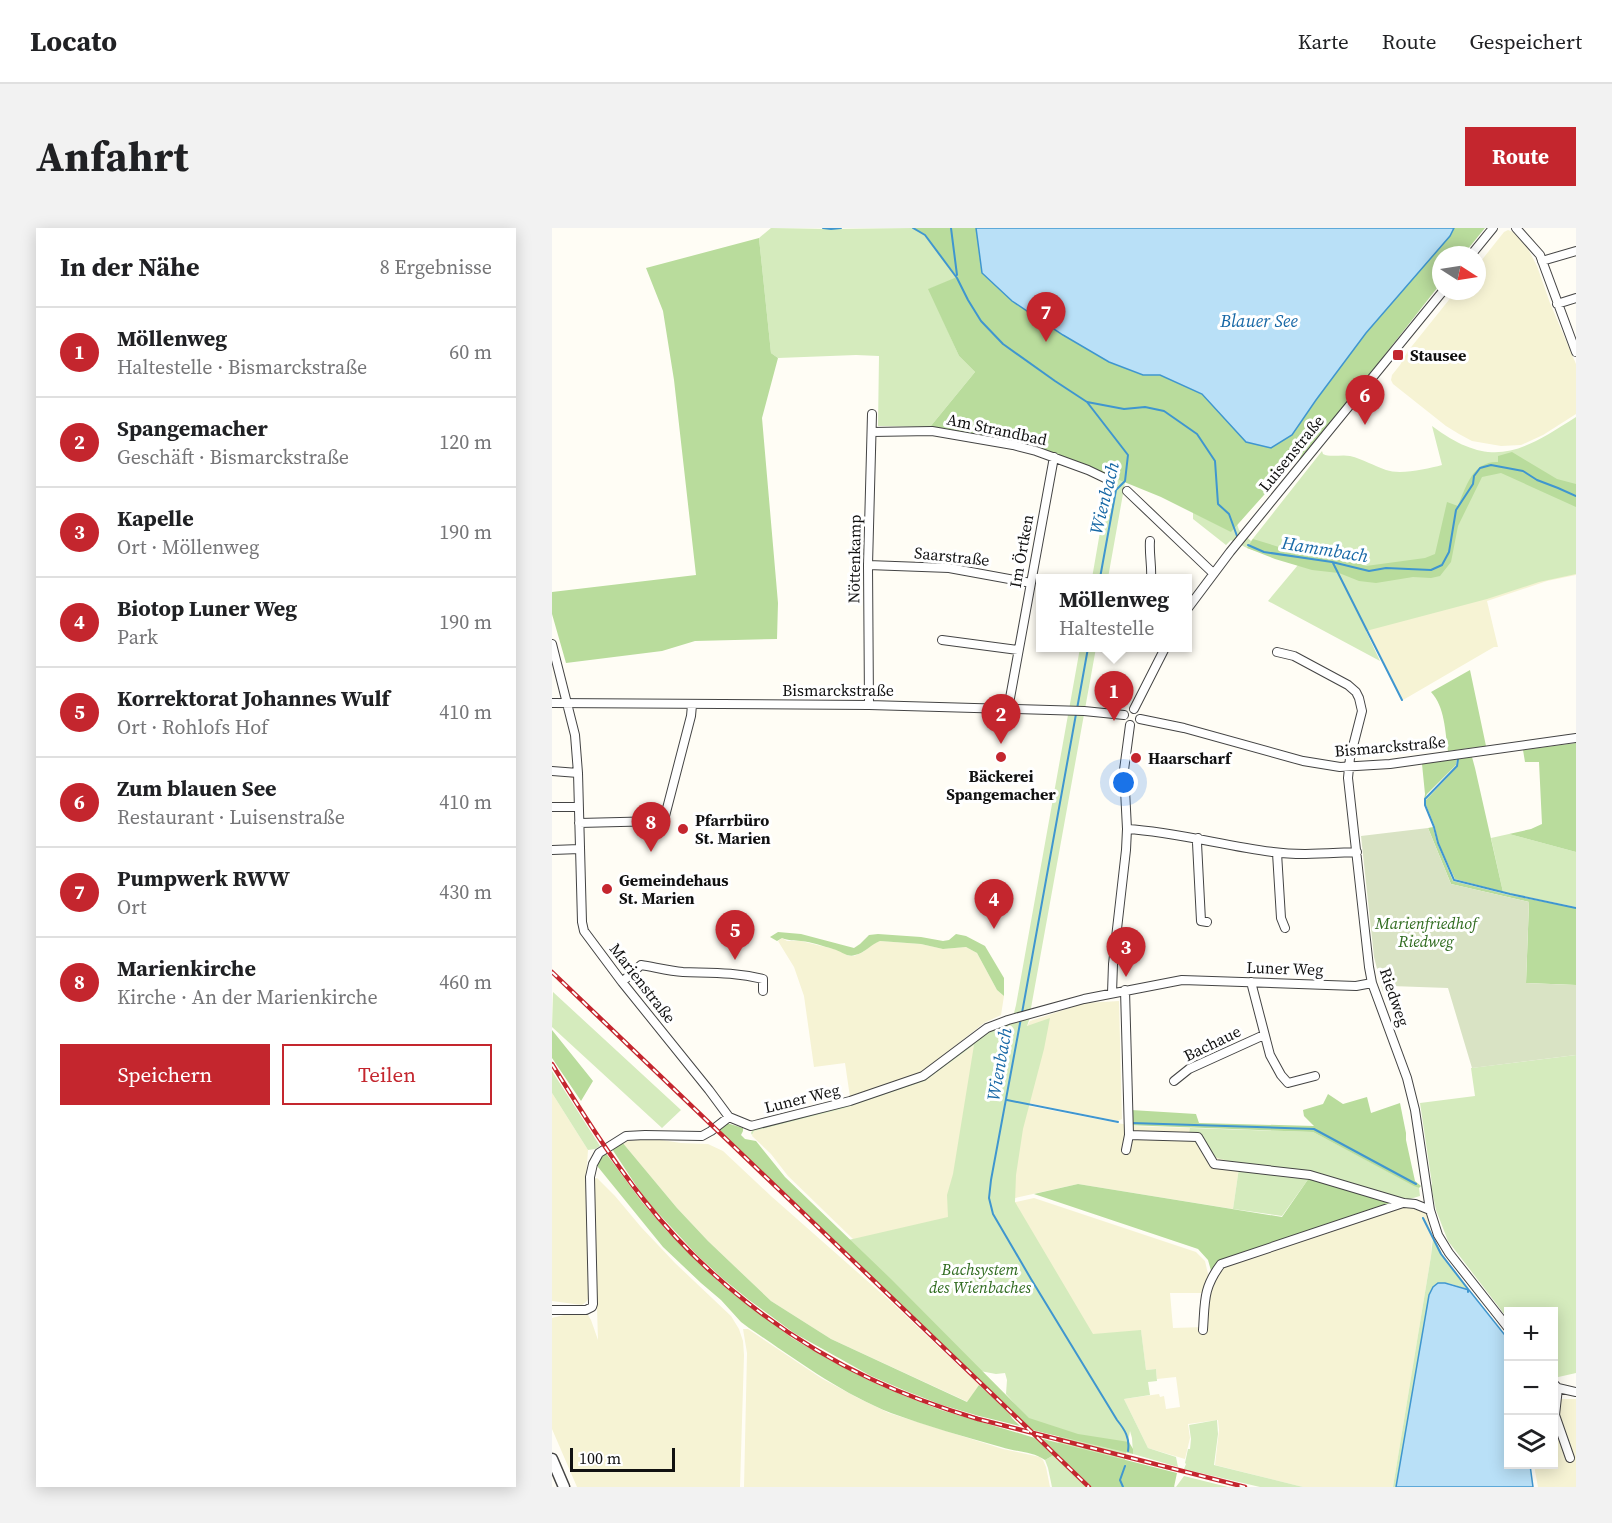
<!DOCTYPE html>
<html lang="de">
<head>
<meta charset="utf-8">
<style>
	:root { --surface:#fff; --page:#f2f2f2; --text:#202124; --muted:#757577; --line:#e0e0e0; --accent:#c4262e }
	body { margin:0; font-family:"Source Serif 4",serif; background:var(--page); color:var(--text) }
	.controls { position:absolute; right:18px; bottom:18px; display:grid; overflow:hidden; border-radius:0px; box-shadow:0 3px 15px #0003 }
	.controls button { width:54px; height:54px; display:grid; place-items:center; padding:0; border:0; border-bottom:2px solid var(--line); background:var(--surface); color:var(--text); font:30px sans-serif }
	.compass { position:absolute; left:880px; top:18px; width:54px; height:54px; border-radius:50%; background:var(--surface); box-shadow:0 3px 15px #0003; rotate:102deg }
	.scale { position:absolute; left:18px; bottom:15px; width:105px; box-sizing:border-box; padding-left:6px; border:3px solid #111; border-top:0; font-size:16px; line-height:21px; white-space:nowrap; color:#111; -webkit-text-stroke:4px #fff; paint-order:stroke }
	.you { position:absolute; left:572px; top:555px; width:21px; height:21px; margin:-15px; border:4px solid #fff; border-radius:50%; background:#1a73e8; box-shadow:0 0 0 9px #1a73e833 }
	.badge { display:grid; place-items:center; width:39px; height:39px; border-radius:50%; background:var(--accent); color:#fff; font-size:20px; font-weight:700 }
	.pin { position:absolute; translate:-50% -50px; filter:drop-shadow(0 2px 3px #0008) }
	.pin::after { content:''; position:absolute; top:32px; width:21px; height:18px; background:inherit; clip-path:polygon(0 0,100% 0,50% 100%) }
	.popup { position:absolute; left:484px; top:346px; width:156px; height:78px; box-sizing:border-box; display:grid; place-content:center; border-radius:0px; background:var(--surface); filter:drop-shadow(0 2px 4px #0005); font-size:20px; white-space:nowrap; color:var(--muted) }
	.popup b { font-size:22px; color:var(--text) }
	.popup::after { content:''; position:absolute; left:50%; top:100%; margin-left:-12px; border:12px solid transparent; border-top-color:var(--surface) }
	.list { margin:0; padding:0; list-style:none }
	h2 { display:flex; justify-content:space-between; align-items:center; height:78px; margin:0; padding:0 24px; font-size:26px }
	h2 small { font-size:20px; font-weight:400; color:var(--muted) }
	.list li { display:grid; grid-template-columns:39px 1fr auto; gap:18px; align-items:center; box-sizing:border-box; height:90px; padding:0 24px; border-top:2px solid var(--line) }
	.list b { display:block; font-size:22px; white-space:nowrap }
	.list p { margin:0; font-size:20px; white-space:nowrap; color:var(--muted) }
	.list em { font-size:20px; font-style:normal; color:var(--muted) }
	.actions { display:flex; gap:12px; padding:18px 24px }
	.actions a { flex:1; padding:14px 0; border:2px solid var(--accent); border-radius:0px; text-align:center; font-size:21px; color:var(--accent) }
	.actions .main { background:var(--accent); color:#fff }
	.icon { flex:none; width:33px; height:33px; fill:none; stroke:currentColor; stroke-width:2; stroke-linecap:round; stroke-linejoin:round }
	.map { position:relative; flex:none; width:1024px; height:1259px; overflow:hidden; border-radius:0px }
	header { display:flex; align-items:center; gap:36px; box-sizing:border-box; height:84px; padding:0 30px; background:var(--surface); border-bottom:2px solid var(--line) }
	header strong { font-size:28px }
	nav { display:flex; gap:33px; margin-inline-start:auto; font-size:21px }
	.intro { display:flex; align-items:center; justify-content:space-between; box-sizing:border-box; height:144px; padding:0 36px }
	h1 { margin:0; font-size:42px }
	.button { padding:15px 27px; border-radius:0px; background:var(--accent); color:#fff; font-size:21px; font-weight:700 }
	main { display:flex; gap:36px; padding:0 36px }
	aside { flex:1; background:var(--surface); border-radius:0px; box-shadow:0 3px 15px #0003 }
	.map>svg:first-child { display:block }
</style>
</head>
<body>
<header>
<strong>Locato</strong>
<nav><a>Karte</a><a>Route</a><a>Gespeichert</a></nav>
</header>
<div class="intro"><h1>Anfahrt</h1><a class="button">Route</a></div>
<main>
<aside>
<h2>In der Nähe<small>8 Ergebnisse</small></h2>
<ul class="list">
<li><span class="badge">1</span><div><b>Möllenweg</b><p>Haltestelle · Bismarckstraße</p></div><em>60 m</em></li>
<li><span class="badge">2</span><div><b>Spangemacher</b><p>Geschäft · Bismarckstraße</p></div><em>120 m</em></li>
<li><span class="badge">3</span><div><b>Kapelle</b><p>Ort · Möllenweg</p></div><em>190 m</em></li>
<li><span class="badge">4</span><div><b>Biotop Luner Weg</b><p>Park</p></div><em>190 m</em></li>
<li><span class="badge">5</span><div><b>Korrektorat Johannes Wulf</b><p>Ort · Rohlofs Hof</p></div><em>410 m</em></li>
<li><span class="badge">6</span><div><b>Zum blauen See</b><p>Restaurant · Luisenstraße</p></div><em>410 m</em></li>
<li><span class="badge">7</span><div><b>Pumpwerk RWW</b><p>Ort</p></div><em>430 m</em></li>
<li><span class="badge">8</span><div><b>Marienkirche</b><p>Kirche · An der Marienkirche</p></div><em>460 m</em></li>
</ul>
<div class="actions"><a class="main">Speichern</a><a>Teilen</a></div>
</aside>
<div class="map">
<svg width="1024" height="1259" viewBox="0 0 1024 1259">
	<rect width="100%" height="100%" fill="#fffdf5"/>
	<path fill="#f6f3d4" d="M956 2 961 4 975 19 985 38 998 75 1024 136V186L991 207 969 217 949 218 920 213 907 206 894 198 841 156 839 152 840 147 848 137 856 123 904 63H925V38L952 4Z
		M1024 297V347L995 353 935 373 946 419H942L851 472 787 345Z
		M230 710 235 713H249L286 722 297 728H302L311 724 322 715 328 713 369 716 391 721 414 719 425 725 445 762 452 768 449 787 432 795 370 844 298 869 293 835 262 839 252 768 242 739 226 713Z
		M567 773 570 891 566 893 457 871 470 807 478 793 533 775Z
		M432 810 456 1140H434L236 948 219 926 200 908 202 903 293 880 373 853Z
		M0 865 36 922 34 951 37 1069 34 1074 30 1077 0 1073Z
		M456 874 581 898 638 900V907L683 935 687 940 681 981 526 956 441 975Z
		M96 910 129 915 156 916 171 923 219 968 338 1073 427 1157 416 1174 279 1111 219 1073 156 1013 125 980 70 914Z
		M45 950 63 968 89 999 123 1035 179 1088 187 1101 191 1113 192 1127 188 1259H25L0 1201V1090L12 1087H36L39 1092 46 1112 41 951Z
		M482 970 644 1024 653 1033 657 1050 651 1065H618L621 1100 653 1099 656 1066 670 1038 849 978 874 984 880 1009 879 1028 841 1259H751L663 1237 667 1202 666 1192 636 1196 638 1210 633 1231 596 1220 572 1171 607 1166 608 1169 612 1168 614 1181 628 1179 624 1149 605 1151 604 1141 594 1142 589 1103 519 1108 442 979Z
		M191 1101H196L269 1150 306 1170 337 1185 451 1221 488 1229 491 1232 494 1239 498 1259H192L195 1125Z
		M1002 1168 1004 1171H1024V1259H986L982 1237 1002 1236Z"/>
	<path fill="#d5ebbd" d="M219 0 279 1 361 0 373 7 405 50 377 61 407 128 423 144 378 199 326 198 327 128 304 127 226 130 219 125 207 10Z
		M1024 189V346L987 354 935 371 814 403 828 433 716 373 746 337 695 320 679 312 674 317 641 291V282L574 249 556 350H540L556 258 562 241 685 296 687 302 699 313 770 223 771 226C779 230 789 226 798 228 811 231 822 238 834 242 848 247 875 241 890 237L880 198C939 242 968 225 1024 189Z
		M528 420H544L479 780 480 784 475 798 498 790 492 821 471 901 464 947 463 974 541 1106 589 1102 594 1142 604 1141 605 1153 596 1154 598 1167 572 1171 596 1220 624 1229 626 1239 581 1226 580 1210 578 1203 572 1238 600 1254 624 1259 632 1248 676 1259H500L496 1240 493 1232 502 1227 505 1229 507 1208 479 1194 454 1166 455 1152 453 1145 444 1146 428 1143 292 1013 396 989 395 967 401 946 422 817 373 853 293 880 202 903 200 907 199 905 201 901 204 900 232 894 279 882 370 852 441 800 460 793 464 777Z
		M957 606 1024 624V679L951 664 939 610Z
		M1 764 129 882 110 900 0 799Z
		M1024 827V1145L1002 1150V1084H957L956 1091 896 1013 884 982 879 958 880 956 868 875 923 868 919 840Z
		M0 843 48 918 43 921 36 922 0 865Z
		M638 900 761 904 867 960 868 968 851 973 758 946 683 935 652 926 637 906Z
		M687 940 757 950 730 988 681 981Z
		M881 1009 892 1029 917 1062C900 1057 887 1047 877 1067L844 1259H841L879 1028Z
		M665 1192 666 1206 662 1237 751 1259H708L632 1241 634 1236 633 1235 636 1221H638L639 1211 637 1197Z"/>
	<path fill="#b9dc9c" d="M361 0H424L430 45 461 73 511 107 557 134 591 147H608L650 166 669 185 740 207 764 172 814 105 898 8 902 0H933L911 27H889V55L762 217 746 234 751 223 679 304 609 269 484 218 378 199 423 144 407 128 376 61 405 49 373 7Z
		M207 10 219 125 226 130 210 190 226 375 225 411 143 413 110 423 14 435 0 386V364L144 347 122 152 111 83 94 40Z
		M960 224 1005 251 1024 256V279L949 245 930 249 906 298 899 334 888 348 879 350 861 349 824 355 807 353 787 345 760 342 723 331 695 320 701 311 756 328 785 329 814 338 873 330 883 326 895 274 906 278C914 258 921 233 946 234V228Z
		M918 442 934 518 896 523C893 503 893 479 879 464Z
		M1024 515V624L957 606 979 601 990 596 987 534H973L971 522Z
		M920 529 923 540 951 664 903 651 886 614 883 599 874 577V572L905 539 906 531Z
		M905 531 904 537 875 566 872 572 873 566 870 536Z
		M881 599 885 615 901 653 957 667 1024 680V757L974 755 977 674 899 656 876 600Z
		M226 704 249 706 302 720 308 716 317 707 326 706 369 709 391 713 397 712 404 706 414 708 433 718 452 750V768L445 762 425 725 414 719 391 721 369 716 328 713C319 716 313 725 303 727 296 730 289 723 281 721 271 718 260 714 249 713 242 712 237 713 230 710L225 713 218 709Z
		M0 802 41 853 29 873 0 830Z
		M776 866 791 876 815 869 819 885 848 875 854 905V912L863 953 869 958 867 960 862 958 761 904 574 897 579 882 644 886 647 895 762 898 752 888 751 882 771 876Z
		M171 896H178L191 900V903L189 907 193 911 204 913 233 949 339 1051 477 1190 526 1206 577 1214 581 1221V1226L480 1202 168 903 167 900Z
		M70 914 125 980 156 1013 219 1073 279 1111 415 1174 427 1157 456 1183 460 1190 468 1198 427 1188 390 1177 354 1163 319 1148 242 1105 197 1072 170 1050 145 1027 93 971 60 921Z
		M53 924 90 974 115 1003 168 1055 240 1110 278 1132 318 1153 353 1168 389 1182 483 1210 502 1227 493 1232C480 1223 464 1224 449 1219 413 1209 375 1198 339 1185 288 1165 243 1131 197 1100L189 1094 169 1072 149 1055 111 1019 46 939 45 936 50 925Z
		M757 950 844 975 667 1035 660 1046 656 1032 646 1021 482 966 526 956 730 989Z
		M491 1211 625 1245 622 1259H540L489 1212Z"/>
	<path fill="#d9e3c4" d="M876 600 899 656 977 674 974 755 1024 757V827L920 840 896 760 839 758 834 760 831 764 822 729 809 608Z"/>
	<path fill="#b9e0f7" stroke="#3f96cf" stroke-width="1.5" d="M424 0H902L898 8 814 105 764 172 740 207 719 220 694 214 650 166 608 147H591L557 134 511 107 460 73 430 45Z
		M886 1055H893L917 1062 956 1111 957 1236 978 1237 981 1259H844L877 1067 881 1059Z"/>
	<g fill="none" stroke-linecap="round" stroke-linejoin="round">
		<path stroke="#3f96cf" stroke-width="2" d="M271 0 279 1 289 0
			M361 0 373 7 405 50 416 72 429 93 451 116 503 153 535 174 572 181 593 179 612 183 645 206 663 233 666 276 677 286 685 308
			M399 0 405 47
			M535 174 576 227 573 253 564 262 548 350
			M696 317 712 324 780 334 817 343 834 340 879 342 890 337 897 324 904 282 921 256 922 248 928 240 939 237 971 243 985 252 1006 260 1024 268
			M781 335 850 472
			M525 481 536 420
			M906 531 905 538 873 571V577L882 599 886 615 902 652 958 666 1024 680
			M470 785 524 486
			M469 790 439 952 437 970 441 986 479 1051 565 1192C573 1202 578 1210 576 1223
			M455 872 566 894
			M580 895 762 901 864 956
			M871 990 889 1026 916 1061V1064
			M571 1259 568 1252 573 1238"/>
		<defs>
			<path id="minor" d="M964 0 988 27 1024 124
				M919 27 941 0
				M990 33 1024 23
				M1005 76 1024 70
				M320 204 380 203 461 217 484 223 536 242 559 253
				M575 263 661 345
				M598 313C597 326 600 338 599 350
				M316 337 397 340 479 355
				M636 380 678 324 891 63
				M390 412 466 422
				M0 416 23 507 26 545 30 694 32 703 70 754 157 862 177 889 199 898 298 873 371 848 435 800 456 792 532 771 630 752 804 758 820 755
				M725 424 742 428 796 457 804 464 807 470 810 483 798 530 796 550 817 739 820 755 855 850 863 882 878 982 886 1007 897 1025 957 1101
				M0 475 317 477 532 483 572 487
				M317 477 316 337 320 186
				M456 481 502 229
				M582 481 613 420
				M588 491 632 500 751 533 788 539 838 536 1024 510
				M0 543 26 545
				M0 579H27
				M27 595 109 593 112 592 139 488 140 477
				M575 601C625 604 672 618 721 624 749 628 777 625 805 624
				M646 610 645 615 649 693 655 694
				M0 622 28 621
				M725 625 729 690 733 700
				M70 754 89 737C102 739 117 743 131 744 160 745 182 744 211 751V763
				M699 754 718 827 729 847 736 855 763 848
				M573 762 577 907 574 922
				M560 765 561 736 574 622 575 601 572 542 578 497
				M622 853 637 841 712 807
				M577 907 646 909 662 936 758 947 852 975 863 976 878 982
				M0 1082H34L40 1079 41 1076 38 949 41 936 47 925 74 908 93 907 150 908 159 903 177 889
				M651 1102C653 1073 651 1060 669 1036L851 975
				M1002 1156 1006 1160 1024 1164
				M1006 1160 1003 1187 1018 1230"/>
			<path id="tertiary" d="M0 1231 12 1259"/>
		</defs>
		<use href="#minor" stroke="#444" stroke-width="10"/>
		<use href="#tertiary" stroke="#444" stroke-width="13"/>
		<use href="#minor" stroke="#fff" stroke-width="8"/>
		<use href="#tertiary" stroke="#fff" stroke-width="10"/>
		<defs>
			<path id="rail" d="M0 744 537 1259
				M0 836C29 883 58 929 92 972 151 1047 232 1110 319 1151 353 1167 389 1180 426 1191L693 1259"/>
		</defs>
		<use href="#rail" stroke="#c4262e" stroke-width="4.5"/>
		<use href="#rail" stroke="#fff" stroke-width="2" stroke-dasharray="7" stroke-linecap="butt"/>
	</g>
	<g fill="#c4262e" stroke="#fff" stroke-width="2">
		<rect x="840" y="121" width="12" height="12" rx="3"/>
		<circle cx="449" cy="529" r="6"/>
		<circle cx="584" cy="530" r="6"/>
		<circle cx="131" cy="601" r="6"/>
		<circle cx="55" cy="661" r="6"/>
	</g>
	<g text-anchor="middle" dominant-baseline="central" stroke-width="6" stroke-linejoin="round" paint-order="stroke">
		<g font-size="16" font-weight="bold" fill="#111" stroke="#fff" text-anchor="start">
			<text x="858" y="127">Stausee</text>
			<text x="596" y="530">Haarscharf</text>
			<text x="449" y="548" text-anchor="middle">Bäckerei<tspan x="449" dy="18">Spangemacher</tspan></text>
			<text x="143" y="592">Pfarrbüro<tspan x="143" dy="18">St. Marien</tspan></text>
			<text x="67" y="652">Gemeindehaus<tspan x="67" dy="18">St. Marien</tspan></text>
		</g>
		<g font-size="16" fill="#111" stroke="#fff">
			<text transform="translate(445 201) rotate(12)">Am Strandbad</text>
			<text transform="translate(739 225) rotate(-51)">Luisenstraße</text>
			<text transform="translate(469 323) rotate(-80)">Im Örtken</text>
			<text transform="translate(400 328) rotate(6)">Saarstraße</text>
			<text transform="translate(302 331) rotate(-89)">Nöttenkamp</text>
			<text x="286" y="462">Bismarckstraße</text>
			<text transform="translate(838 518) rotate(-5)">Bismarckstraße</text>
			<text transform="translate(733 740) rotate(2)">Luner Weg</text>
			<text transform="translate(91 755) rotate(52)">Marienstraße</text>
			<text transform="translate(843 769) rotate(71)">Riedweg</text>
			<text transform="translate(660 815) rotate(-26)">Bachaue</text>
			<text transform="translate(250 870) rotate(-14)">Luner Weg</text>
		</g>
		<g font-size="16" font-style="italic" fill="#2f6b1f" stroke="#fff">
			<text x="874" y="695">Marienfriedhof<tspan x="874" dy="18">Riedweg</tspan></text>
			<text x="428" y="1041">Bachsystem<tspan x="428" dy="18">des Wienbaches</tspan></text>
		</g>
		<g font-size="18" font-style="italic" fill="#1768a6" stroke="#fff">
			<text x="707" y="92">Blauer See</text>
			<text transform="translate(552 270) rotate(-76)">Wienbach</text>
			<text transform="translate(773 321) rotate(9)">Hammbach</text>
			<text transform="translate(447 836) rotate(-80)">Wienbach</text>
		</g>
	</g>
</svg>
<div class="controls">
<button>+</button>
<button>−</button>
<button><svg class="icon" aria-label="layers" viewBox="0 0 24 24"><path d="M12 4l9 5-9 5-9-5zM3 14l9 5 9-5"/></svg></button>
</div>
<svg class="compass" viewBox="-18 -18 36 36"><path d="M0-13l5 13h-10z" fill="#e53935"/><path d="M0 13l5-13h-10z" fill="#757577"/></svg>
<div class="scale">100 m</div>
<div class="you"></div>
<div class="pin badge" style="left:562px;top:493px">1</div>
<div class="popup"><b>Möllenweg</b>Haltestelle</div>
<div class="pin badge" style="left:449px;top:516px">2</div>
<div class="pin badge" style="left:574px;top:749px">3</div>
<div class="pin badge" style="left:442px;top:701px">4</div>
<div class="pin badge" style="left:183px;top:732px">5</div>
<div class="pin badge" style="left:813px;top:197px">6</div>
<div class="pin badge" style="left:494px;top:114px">7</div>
<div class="pin badge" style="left:99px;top:624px">8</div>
</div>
</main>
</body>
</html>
